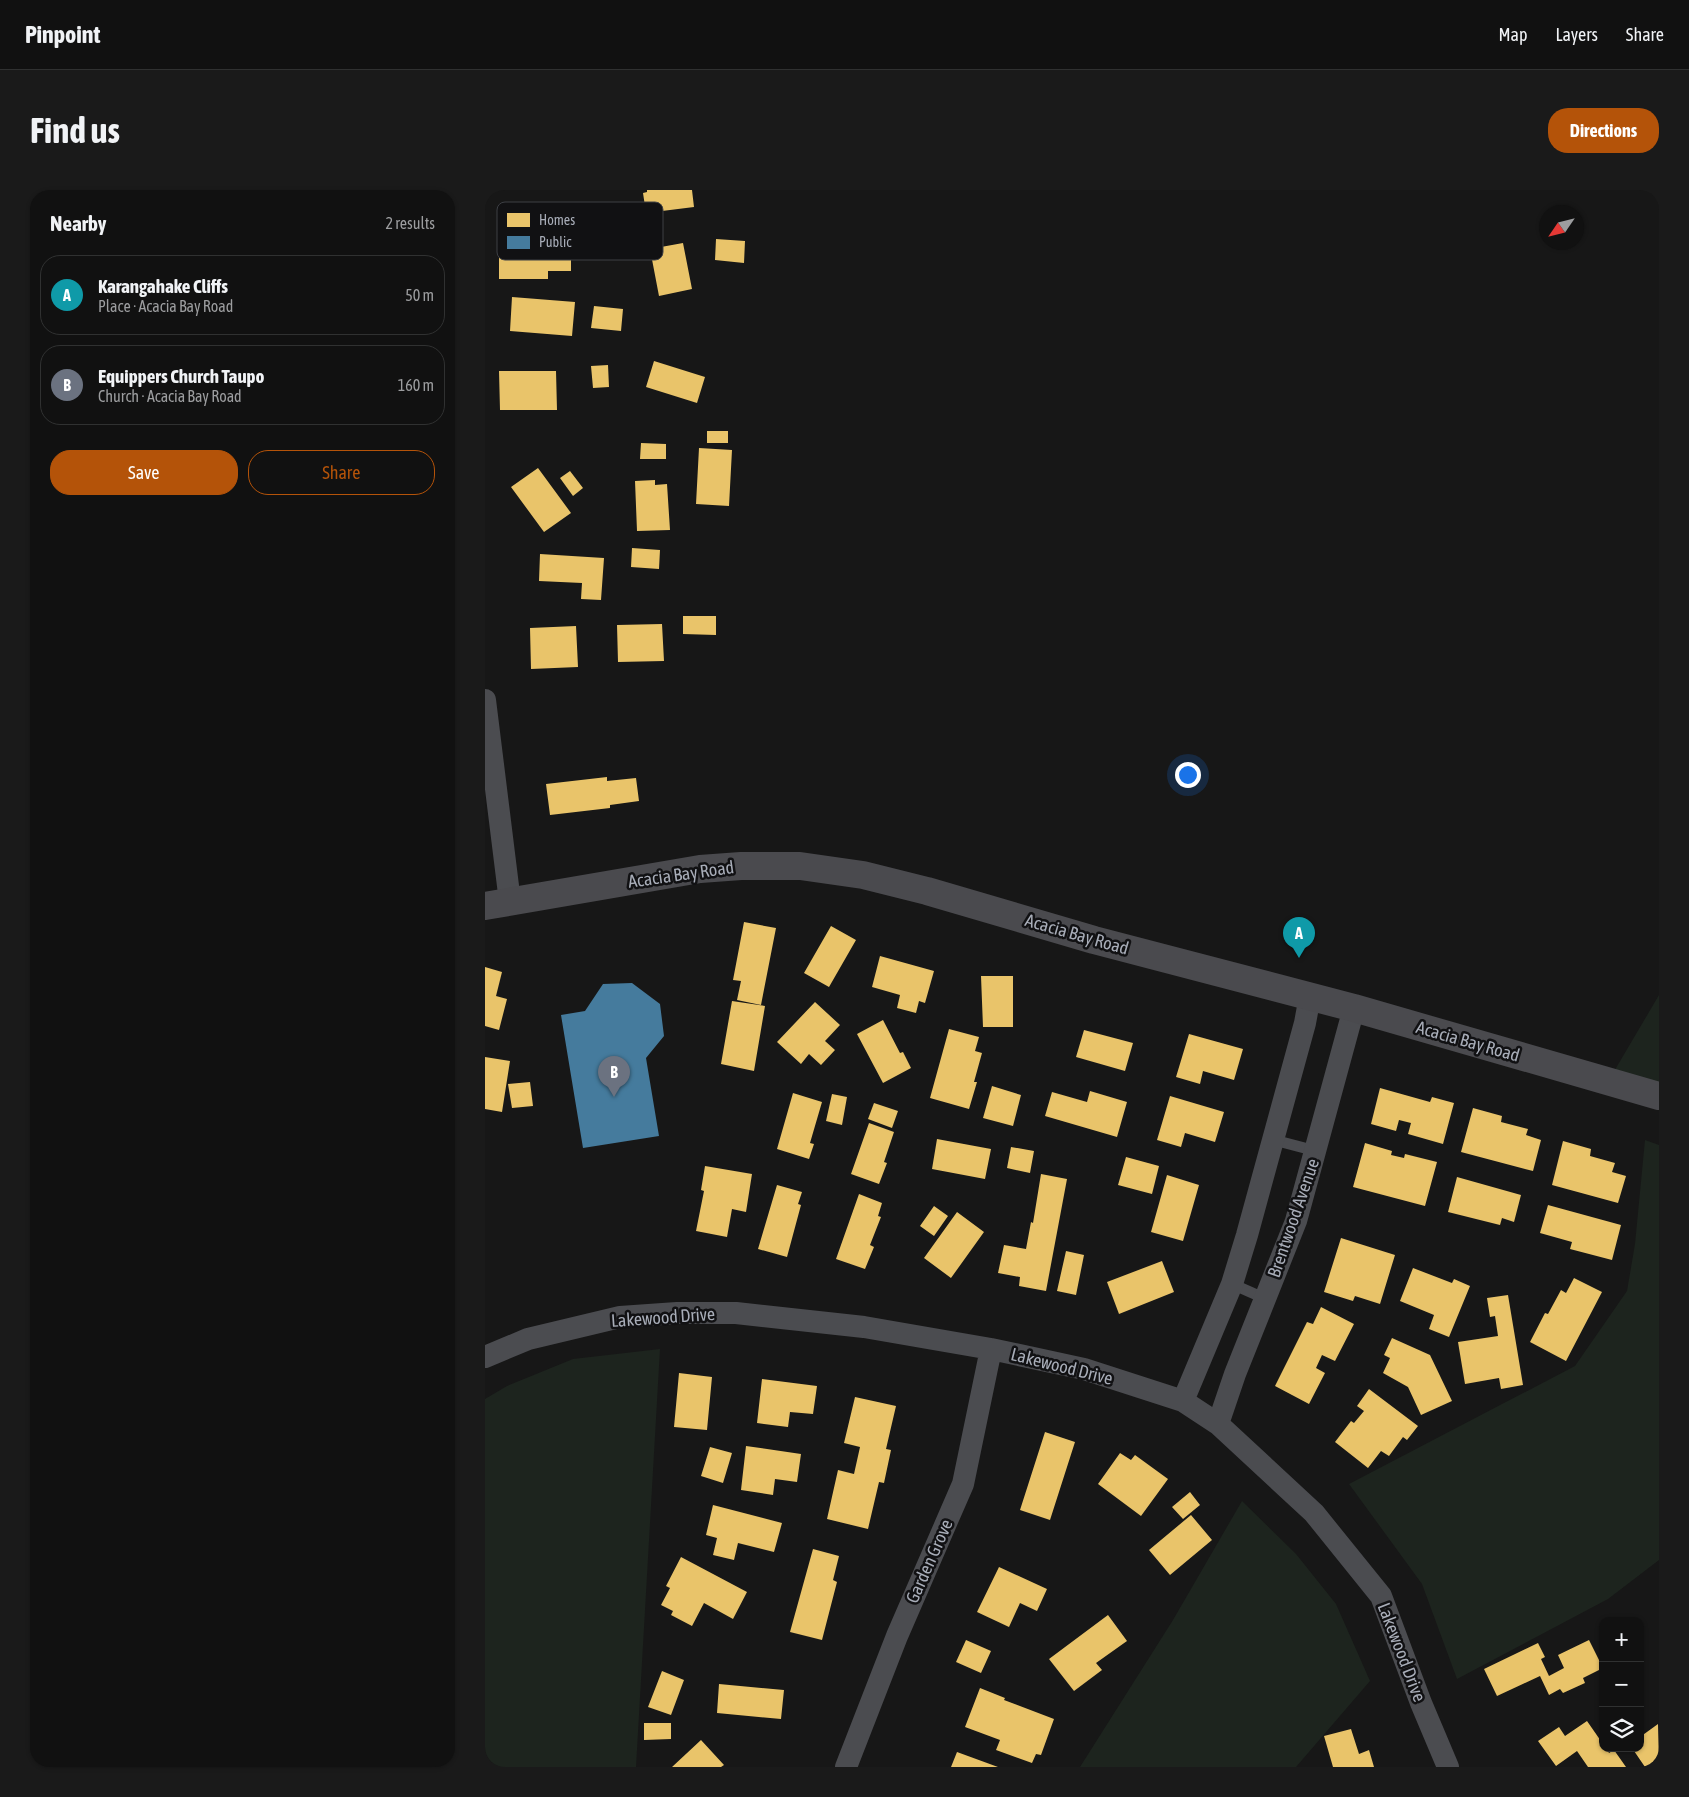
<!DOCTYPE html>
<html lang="en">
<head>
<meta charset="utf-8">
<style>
	:root { --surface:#111; --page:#1a1a1a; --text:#f1f3f6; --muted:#9c9d9f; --line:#303131; --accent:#b45309 }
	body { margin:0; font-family:"Asap Condensed",sans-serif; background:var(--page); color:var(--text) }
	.controls { position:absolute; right:15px; bottom:15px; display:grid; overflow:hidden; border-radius:10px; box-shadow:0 1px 4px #0004 }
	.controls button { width:45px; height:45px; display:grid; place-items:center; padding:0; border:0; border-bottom:1px solid var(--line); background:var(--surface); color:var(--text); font:25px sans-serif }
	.compass { position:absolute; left:1054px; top:15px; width:45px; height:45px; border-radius:50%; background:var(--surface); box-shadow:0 1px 4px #0004; rotate:235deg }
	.you { position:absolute; left:702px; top:584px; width:18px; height:18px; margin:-12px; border:4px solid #fff; border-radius:50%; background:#1a73e8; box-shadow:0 0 0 8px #1a73e833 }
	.badge { display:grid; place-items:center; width:32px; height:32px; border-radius:50%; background:var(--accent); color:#fff; font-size:16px; font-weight:700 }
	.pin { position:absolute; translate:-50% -41px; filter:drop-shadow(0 1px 2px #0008) }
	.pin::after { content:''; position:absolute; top:26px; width:18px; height:15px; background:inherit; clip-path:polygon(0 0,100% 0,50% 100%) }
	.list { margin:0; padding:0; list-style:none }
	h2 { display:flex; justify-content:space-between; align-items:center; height:65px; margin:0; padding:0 20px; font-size:21px }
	h2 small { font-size:16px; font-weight:400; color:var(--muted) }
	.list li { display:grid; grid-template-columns:32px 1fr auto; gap:15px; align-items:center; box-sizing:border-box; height:80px; margin:0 10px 10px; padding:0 10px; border:1px solid var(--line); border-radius:20px }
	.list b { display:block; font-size:19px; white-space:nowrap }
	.list p { margin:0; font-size:16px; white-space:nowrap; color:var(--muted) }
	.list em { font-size:16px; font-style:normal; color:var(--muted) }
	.actions { display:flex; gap:10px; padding:15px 20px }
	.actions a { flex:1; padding:11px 0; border:1px solid var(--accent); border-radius:20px; text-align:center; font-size:18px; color:var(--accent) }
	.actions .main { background:var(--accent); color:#fff }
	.icon { flex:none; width:28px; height:28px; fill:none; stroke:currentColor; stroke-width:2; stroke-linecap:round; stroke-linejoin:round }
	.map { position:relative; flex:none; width:1174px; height:1577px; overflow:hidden; border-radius:20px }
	header { display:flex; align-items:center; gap:30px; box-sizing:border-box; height:70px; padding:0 25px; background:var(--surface); border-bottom:1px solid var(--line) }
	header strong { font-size:24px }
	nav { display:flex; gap:28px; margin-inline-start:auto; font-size:18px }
	.intro { display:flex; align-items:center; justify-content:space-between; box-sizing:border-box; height:120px; padding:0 30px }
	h1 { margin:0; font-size:35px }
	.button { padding:12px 22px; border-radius:20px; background:var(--accent); color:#fff; font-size:18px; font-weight:700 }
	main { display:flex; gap:30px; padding:0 30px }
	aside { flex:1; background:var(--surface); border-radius:20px; box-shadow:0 1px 4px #0004 }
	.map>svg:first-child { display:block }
</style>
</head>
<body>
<header>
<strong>Pinpoint</strong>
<nav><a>Map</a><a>Layers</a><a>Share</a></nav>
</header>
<div class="intro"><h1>Find us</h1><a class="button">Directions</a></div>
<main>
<aside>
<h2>Nearby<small>2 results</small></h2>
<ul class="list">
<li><span class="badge" style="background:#0f9aa8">A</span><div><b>Karangahake Cliffs</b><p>Place · Acacia Bay Road</p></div><em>50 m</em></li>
<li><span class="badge" style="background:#6b7280">B</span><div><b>Equippers Church Taupo</b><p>Church · Acacia Bay Road</p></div><em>160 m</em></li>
</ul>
<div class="actions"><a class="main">Save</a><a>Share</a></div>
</aside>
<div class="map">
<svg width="1174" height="1577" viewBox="0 0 1174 1577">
	<rect width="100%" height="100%" fill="#171717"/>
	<path fill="#1d241e" d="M1174 805V910L1121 895Z
		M1160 950 1174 955V1370L1123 1409 972 1489 937 1394 864 1294 1090 1176 1142 1101 1150 1054Z
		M175 1159 151 1577H0V1209L22 1196 88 1169Z
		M757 1311 811 1364 851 1414 885 1491 811 1577H595L688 1430Z"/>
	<path fill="#e9c46a" d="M162 0H207L209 17 161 23 158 3 162 2Z
		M231 49 260 51 259 73 230 70Z
		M198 53 207 99 174 106 165 59Z
		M14 54H62L63 59H86V81H63V89H14Z
		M27 107 90 112 87 146 25 141Z
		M109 116 138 119 136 141 106 138Z
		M169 171 220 187 212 213 161 197Z
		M123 175 124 197 108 198 106 176Z
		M14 181H71L72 220H15Z
		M222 241H243V253H222Z
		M156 253 181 254V269H155Z
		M214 258 247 260 244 316 211 314Z
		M53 278 86 323 59 342 26 297Z
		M85 281 98 298 88 306 75 288Z
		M170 290V295L182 294 185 340 152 341 150 291Z
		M147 358 175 360 174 379 146 377Z
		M55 364 119 368 116 410 96 409 97 393 54 391Z
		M198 426H231V445L198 444Z
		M177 434 179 471 133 472 132 435Z
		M91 436 93 477 46 479 45 438Z
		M122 587V591L151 588 154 611 125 615V618L65 625 61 594Z
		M259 732 291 738 276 815 252 810 256 791 248 790Z
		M346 736 371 750 344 797 319 783Z
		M395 766 449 781 440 813 434 811 431 823 412 818 415 805 387 797Z
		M0 777 17 782 11 806 22 809 14 840 0 836Z
		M496 786H528V837H498Z
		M247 811 280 816 269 881 236 874Z
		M330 812 355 835 340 851 350 860 336 875 324 864 316 874 292 852Z
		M398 830 415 863 418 862 426 878 398 893 372 844Z
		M464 839 494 847 490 861 497 863 489 892H492L484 919 445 908Z
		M599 840 648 853 640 881 591 867Z
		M704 844 758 859 749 890 718 881 715 894 691 887Z
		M0 867 25 871 17 922 0 919Z
		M45 892 48 916 27 918 23 894Z
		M507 896 536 905 528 936 498 928Z
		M895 898 945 912 947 907 969 913 958 954 923 944 926 933 914 930 911 941 886 934Z
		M605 901 642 912 632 947 560 926 567 902 602 912Z
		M308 903 337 912 325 953 329 954 324 969 292 959Z
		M347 904 362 907 357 935 341 931Z
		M685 906 739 922 730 952 700 943 696 957 672 950Z
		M389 913 413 921 407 938 383 929Z
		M988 918 1017 926 1016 932 1043 939 1041 945 1056 950 1048 981 976 962Z
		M384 933 409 942 399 972 402 973 394 994 366 984Z
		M452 949 506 959 500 989 447 979Z
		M1078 951 1106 959 1105 966 1130 973 1127 982 1141 986 1133 1013 1067 995Z
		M880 953 907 961 906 965 919 968 920 964 952 972 940 1016 868 997Z
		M526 957 549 961 545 983 522 978Z
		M641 967 674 976 667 1004 633 995Z
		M220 976 267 984 261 1022 247 1019 242 1047 211 1041 219 1001 216 1000Z
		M556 984 582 989 561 1101 534 1096 535 1087 513 1083 519 1055 541 1059 546 1032 548 1033Z
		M682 985 714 995 698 1051 666 1042Z
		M972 987 1036 1005 1029 1032 1017 1028 1015 1035 963 1022Z
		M292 995 317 1002 313 1014 316 1015 302 1067 273 1059Z
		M374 1004 397 1013 393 1026 396 1027 385 1055 389 1057 380 1079 351 1069Z
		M1063 1015 1136 1035 1127 1070 1085 1059 1087 1052 1055 1043Z
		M449 1016 463 1026 449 1046 435 1036Z
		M472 1022 499 1042 466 1088 439 1068Z
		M856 1048 910 1065 895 1114 870 1106 868 1111 839 1102Z
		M581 1061 599 1065 591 1105 572 1101Z
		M677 1071 689 1102 634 1124 622 1092Z
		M928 1078 967 1093 969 1089 985 1096 964 1147 944 1139 949 1125 915 1111Z
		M1089 1088 1117 1102 1081 1171 1045 1152 1060 1123 1063 1124 1076 1100 1081 1103Z
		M1023 1105 1038 1195 1016 1199 1014 1188 980 1194 973 1152 1013 1146 1010 1126 1005 1127 1002 1108Z
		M836 1117 869 1134 850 1171 837 1165 831 1178 840 1183 824 1214 790 1196 822 1132 828 1134Z
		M907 1148 945 1165 967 1211 936 1225 923 1197 898 1183 905 1168 899 1165Z
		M194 1183 227 1187 222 1240 189 1237Z
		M277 1189 332 1196 328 1224 305 1222 303 1237 272 1233Z
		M884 1199 933 1236 922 1250 918 1247 904 1266 896 1261 883 1278 850 1252 866 1231 869 1233 879 1221 872 1216Z
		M370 1207 411 1216 401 1259 406 1260 399 1293 394 1292 383 1339 342 1329 353 1280 369 1284 375 1257 359 1253Z
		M560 1242 590 1252 565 1330 535 1320Z
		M261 1256 316 1264 312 1292 290 1289 288 1305 256 1300Z
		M225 1257 247 1263 238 1293 216 1286Z
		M635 1263 646 1270 650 1265 683 1289 656 1326 613 1294Z
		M705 1302 715 1315 698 1329 687 1317Z
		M228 1315 297 1333 289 1362 253 1353 249 1370 228 1365 232 1348 221 1345Z
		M706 1325 727 1350 685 1385 664 1360Z
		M328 1359 354 1366 348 1390 352 1392 337 1450 305 1442Z
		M196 1367 262 1402 248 1429 219 1413 207 1436 186 1425 188 1421 176 1415 185 1398 181 1396Z
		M514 1377 562 1399 552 1421 535 1413 524 1437 492 1422Z
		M623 1425 642 1451 611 1473 617 1480 589 1501 564 1469Z
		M481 1450 506 1461 496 1483 471 1472Z
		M1104 1450 1118 1478 1098 1488 1100 1493 1078 1503 1075 1499 1064 1505 1055 1486 1012 1506 999 1479 1053 1453 1060 1467 1056 1469 1064 1486 1079 1478 1073 1465Z
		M177 1481 199 1490 186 1525 163 1517Z
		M234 1494 299 1500 296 1529 232 1523Z
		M495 1498 520 1508 519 1510 569 1529 556 1565 551 1564 547 1573 511 1560 515 1550 480 1537Z
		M1102 1531 1118 1554V1558H1121L1124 1563 1129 1560 1141 1577H1103L1092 1561 1071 1576 1053 1551 1074 1537 1080 1546Z
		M159 1533H186V1549L159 1550Z
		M1173 1534 1174 1576 1160 1577 1147 1558H1155V1547Z
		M866 1539 874 1564 884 1560 889 1577H848L839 1546Z
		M216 1550 239 1575 236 1577H187Z
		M472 1562 513 1577H466Z"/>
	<path fill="#457b9d" d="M147 793 175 814 179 846 161 868 174 946 98 958 76 825 100 821 118 794Z"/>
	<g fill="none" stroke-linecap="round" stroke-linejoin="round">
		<path stroke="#4b4c50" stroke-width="11" d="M789 950 831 961
			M747 1094 781 1109"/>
		<path stroke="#4b4c50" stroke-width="22" d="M0 510 25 712
			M0 1167 43 1149 135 1127 192 1123H251L379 1137 506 1159 599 1179 698 1211 733 1234 829 1323 896 1406 936 1513 963 1577
			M698 1211 747 1094 762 1045 820 833 825 806
			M733 1234 750 1184 811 1031 869 818
			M361 1577 412 1446 478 1294 506 1159"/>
		<path stroke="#4a4a4e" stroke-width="28" d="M0 716 215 679 256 676H315L378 685 442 701 609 750 869 818 1174 906"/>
	</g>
	<g text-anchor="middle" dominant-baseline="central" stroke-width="5" stroke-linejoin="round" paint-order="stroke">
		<g font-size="18" fill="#a8adb8" stroke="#111113">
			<text transform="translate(196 684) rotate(-8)">Acacia Bay Road</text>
			<text transform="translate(592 744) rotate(16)">Acacia Bay Road</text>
			<text transform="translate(983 851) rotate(16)">Acacia Bay Road</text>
			<text transform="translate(808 1028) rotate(-71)">Brentwood Avenue</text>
			<text transform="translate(178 1127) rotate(-4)">Lakewood Drive</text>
			<text transform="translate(577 1176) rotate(14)">Lakewood Drive</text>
			<text transform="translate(444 1371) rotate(-66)">Garden Grove</text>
			<text transform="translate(917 1462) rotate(69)">Lakewood Drive</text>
		</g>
	</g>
	<rect x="12" y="12" width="166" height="58" rx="8" fill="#111113" stroke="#3e4045" stroke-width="1"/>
	<rect x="22" y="23" width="23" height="14" fill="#e9c46a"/>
	<rect x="22" y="46" width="23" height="13" fill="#457b9d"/>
	<g font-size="14" fill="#a8adb8">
		<text x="54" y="35">Homes</text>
		<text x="54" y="57">Public</text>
	</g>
</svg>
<div class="controls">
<button>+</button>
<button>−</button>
<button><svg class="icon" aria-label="layers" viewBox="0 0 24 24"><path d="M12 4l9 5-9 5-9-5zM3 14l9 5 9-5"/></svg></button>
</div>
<svg class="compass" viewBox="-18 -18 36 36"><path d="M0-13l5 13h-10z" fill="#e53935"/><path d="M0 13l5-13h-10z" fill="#9c9d9f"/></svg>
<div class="you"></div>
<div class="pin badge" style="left:814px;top:768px;background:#0f9aa8">A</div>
<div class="pin badge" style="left:129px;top:907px;background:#6b7280">B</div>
</div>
</main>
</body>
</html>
